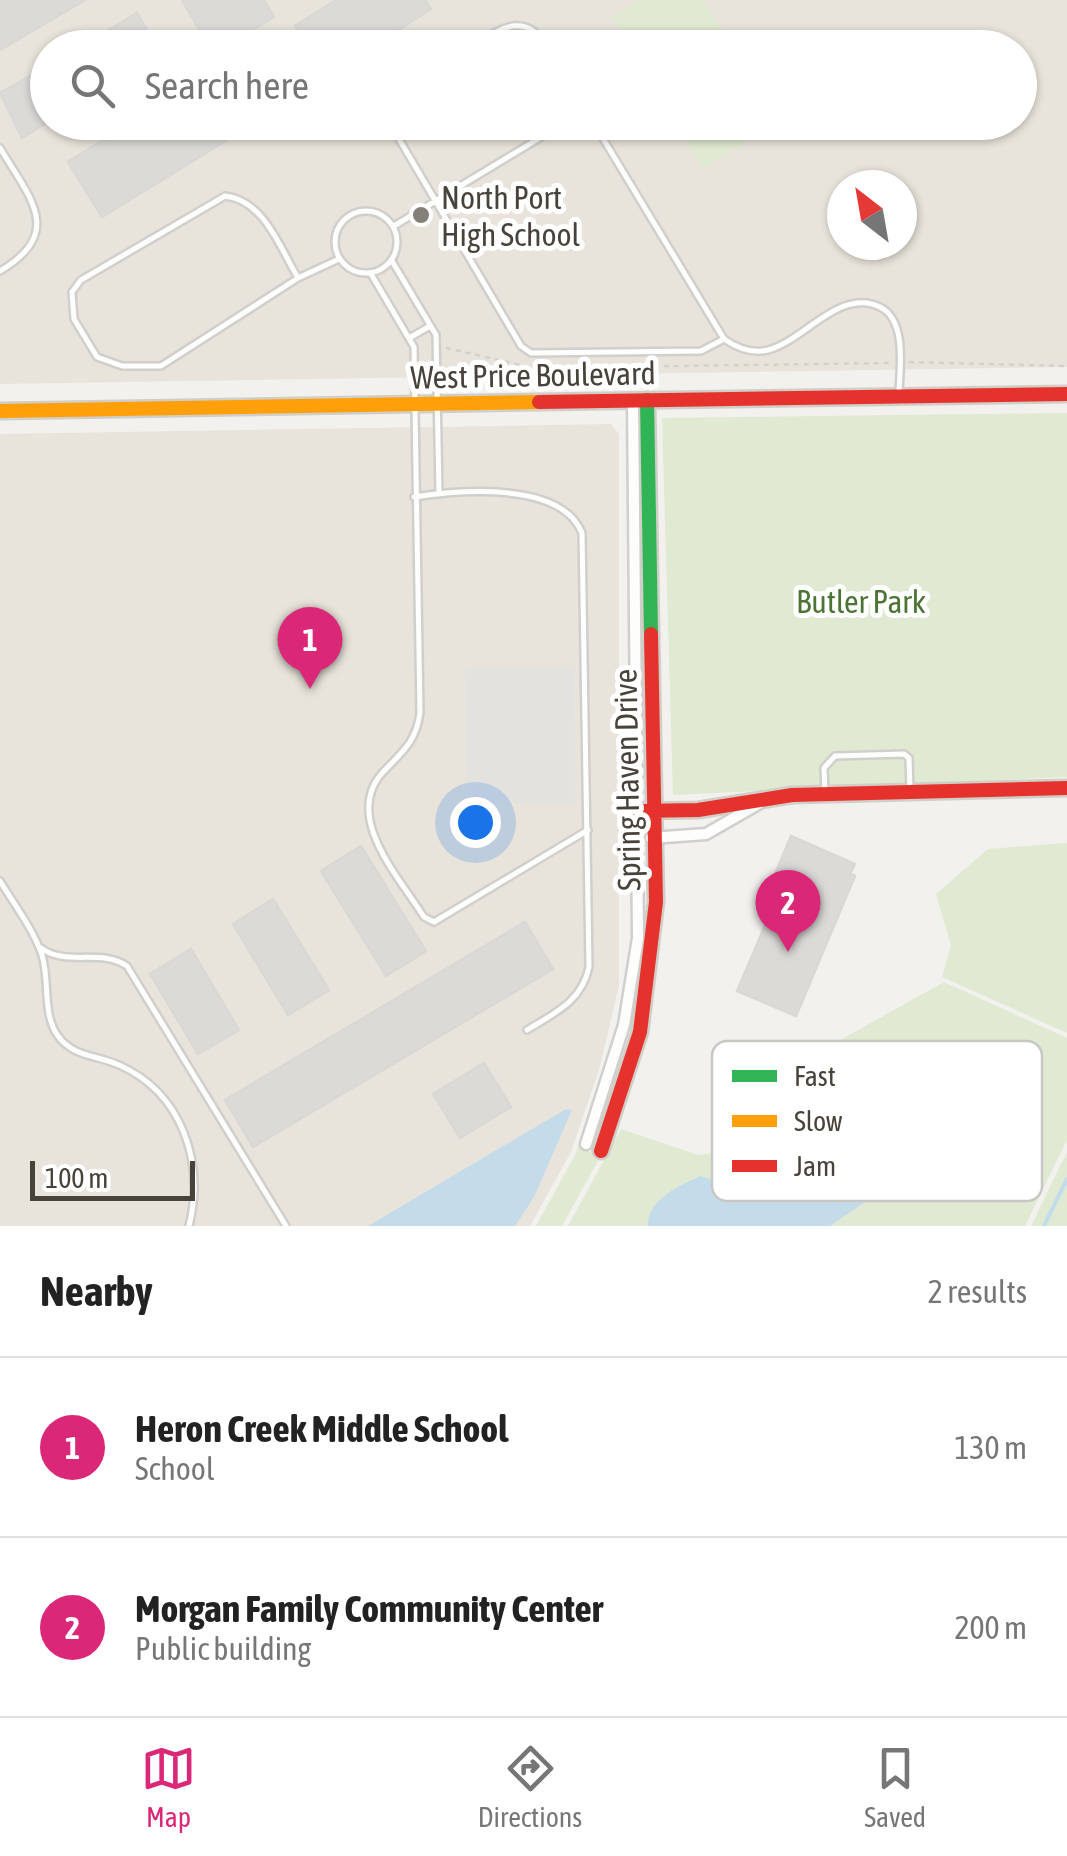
<!DOCTYPE html>
<html lang="en">
<head>
<meta charset="utf-8">
<style>
	:root { --surface:#fff; --page:#f6f6f6; --text:#222; --muted:#767676; --line:#e0e0e0; --accent:#db2777 }
	body { margin:0; font-family:"Asap Condensed",sans-serif; background:var(--page); color:var(--text) }
	.compass { position:absolute; left:827px; top:170px; width:90px; height:90px; border-radius:50%; background:var(--surface); box-shadow:0 2px 8px #0004; rotate:329deg }
	.scale { position:absolute; left:30px; bottom:25px; width:165px; box-sizing:border-box; padding-left:10px; border:5px solid #48433a; border-top:0; font-size:28px; line-height:35px; white-space:nowrap; color:#48433a; -webkit-text-stroke:8px #fff; paint-order:stroke }
	.you { position:absolute; left:475px; top:822px; width:35px; height:35px; margin:-25px; border:8px solid #fff; border-radius:50%; background:#1a73e8; box-shadow:0 0 0 15px #1a73e833 }
	.badge { display:grid; place-items:center; width:65px; height:65px; border-radius:50%; background:var(--accent); color:#fff; font-size:32px; font-weight:700 }
	.pin { position:absolute; translate:-50% -82px; filter:drop-shadow(0 2px 5px #0008) }
	.pin::after { content:''; position:absolute; top:52px; width:35px; height:30px; background:inherit; clip-path:polygon(0 0,100% 0,50% 100%) }
	.list { margin:0; padding:0; list-style:none }
	h2 { display:flex; justify-content:space-between; align-items:center; height:130px; margin:0; padding:0 40px; font-size:42px }
	h2 small { font-size:32px; font-weight:400; color:var(--muted) }
	.list li { display:grid; grid-template-columns:65px 1fr auto; gap:30px; align-items:center; box-sizing:border-box; height:180px; padding:0 40px; border-top:2px solid var(--line) }
	.list b { display:block; font-size:38px; white-space:nowrap }
	.list p { margin:0; font-size:32px; white-space:nowrap; color:var(--muted) }
	.list em { font-size:32px; font-style:normal; color:var(--muted) }
	.icon { flex:none; width:55px; height:55px; fill:none; stroke:currentColor; stroke-width:2; stroke-linecap:round; stroke-linejoin:round }
	.map { position:relative; flex:none; width:1067px; height:1226px; overflow:hidden }
	.search { position:absolute; background:var(--surface); box-shadow:0 2px 8px #0004; left:30px; right:30px; top:30px; height:110px; display:flex; align-items:center; gap:25px; box-sizing:border-box; padding:0 35px; border-radius:55px; color:var(--muted); font-size:38px }
	.sheet { height:490px; background:var(--surface) }
	nav { display:flex; justify-content:space-around; align-items:center; box-sizing:border-box; height:140px; border-top:2px solid var(--line); background:var(--surface); font-size:28px; color:var(--muted) }
	nav a { display:grid; justify-items:center; gap:5px }
	nav .on { color:var(--accent) }
	.map>svg:first-child { display:block }
</style>
</head>
<body>
<div class="map">
<svg width="1067" height="1226" viewBox="0 0 1067 1226">
	<rect width="100%" height="100%" fill="#f2f1ee"/>
	<path fill="#e8e4db" fill-rule="evenodd" d="M0 0H1067V367L0 384ZM48 48H1020V122H48ZM842 185H902V245H842Z
		M611 424 619 434V986L599 1070 571 1152 530 1226H0V434Z"/>
	<path fill="#e0e9d1" d="M640 0H704L732 47H630L612 17Z
		M676 123H777L703 168Z
		M1067 413V777L673 795 662 418Z
		M1067 843V1033L942 977 951 945 936 894 988 849Z
		M944 982 1067 1038V1140L1025 1226H568L621 1129 698 1155 758 1148 804 1098 826 1048Z
		M588 1118 579 1146 590 1152 601 1125 594 1153 600 1157 562 1226H536L575 1155Z
		M1067 1152V1226H1031Z"/>
	<path fill="#e4e2df" d="M574 667 576 803 467 804 465 669Z"/>
	<path fill="#c4dbea" d="M566 1109 572 1110 534 1197 515 1226H368Z
		M826 1142 866 1154 873 1177 864 1203 830 1226H648C647 1200 679 1186 700 1176 749 1193 783 1161 826 1142Z"/>
	<g fill="none" stroke-linecap="round" stroke-linejoin="round">
		<path stroke="#c4dbea" stroke-width="4" d="M1044 1226 1067 1179"/>
	</g>
	<path fill="#dcdad7" stroke="#dad8d4" stroke-width="2.5" d="M0 0H85L0 50Z
		M182 0H264L274 17 222 48H210Z
		M336 0H425L431 9 371 48H308L295 26Z
		M137 13 158 48H79Z
		M48 66V122L22 138 0 93Z
		M132 122H238L243 130 102 217 68 162Z
		M791 836 855 864 850 874 855 876 796 1016 737 991 770 914 763 911 765 898Z
		M361 846 426 951 386 976 321 871Z
		M273 899 329 990 288 1015 233 924Z
		M525 922 553 969 253 1147 225 1100Z
		M191 949 239 1030 198 1054 150 974Z
		M484 1063 511 1107 460 1138 433 1094Z"/>
	<g fill="none" stroke-linecap="round" stroke-linejoin="round">
		<defs>
			<path id="lane" d="M469 48C500 29 525 9 548 48
				M389 122 521 346 531 353 701 351 724 339
				M593 122 724 339C737 348 752 354 768 350 804 341 840 287 880 307 907 320 900 368 899 393
				M0 148C30 198 65 233 0 271
				M335 242a31 31 0 1 1 62 0a31 31 0 1 1-62 0Z
				M394 226 566 122
				M392 261 436 335 439 494
				M371 274 414 347 420 713C416 742 403 751 384 771 341 816 400 878 424 917L434 922 588 830
				M298 278 161 366H122L97 357 74 319 72 292 81 280 225 196C264 200 280 248 298 278L339 259
				M411 337 430 326
				M414 497C461 490 561 481 582 533L589 967C582 1001 555 1013 527 1030
				M825 792 824 768 835 756 904 754 909 758 910 790
				M0 881C14 904 33 929 42 955 50 981 42 1014 58 1036 73 1057 97 1055 119 1065 182 1093 205 1162 189 1226
				M41 948C67 967 100 948 127 966L286 1226"/>
			<path id="street" d="M651 838 706 834 760 803
				M586 1144 624 1025 638 938 633 401"/>
			<path id="fast" d="M647 400 651 634"/>
			<path id="slow" d="M0 411 539 402"/>
			<path id="jam" d="M539 402 1067 394
				M639 811 698 810 792 795 1067 788
				M601 1151 640 1032 656 902 651 634"/>
		</defs>
		<use href="#lane" stroke="#d0cfcc" stroke-width="10"/>
		<use href="#street" stroke="#d0cfcc" stroke-width="15"/>
		<use href="#fast" stroke="#d0cec6" stroke-width="19"/>
		<use href="#slow" stroke="#d0cec6" stroke-width="19"/>
		<use href="#jam" stroke="#d0cec6" stroke-width="19"/>
		<path stroke="#d2d1cc" stroke-width="2.5" stroke-dasharray="5 5" stroke-linecap="butt" d="M446 348 534 368 891 363
			M909 362 1067 366"/>
		<use href="#lane" stroke="#fdfdfc" stroke-width="5"/>
		<use href="#street" stroke="#fdfdfc" stroke-width="10"/>
		<use href="#fast" stroke="#30b455" stroke-width="14"/>
		<use href="#slow" stroke="#ff9f0a" stroke-width="14"/>
		<use href="#jam" stroke="#e5322d" stroke-width="14"/>
	</g>
	<circle fill="#848079" stroke="#fff" stroke-width="4" cx="421" cy="215" r="10"/>
	<g text-anchor="middle" dominant-baseline="central" stroke-width="10" stroke-linejoin="round" paint-order="stroke">
		<g font-size="32" fill="#48433a" stroke="#fff" text-anchor="start">
			<text x="441" y="197">North Port<tspan x="441" dy="37">High School</tspan></text>
		</g>
		<g font-size="32" fill="#48433a" stroke="#fff">
			<text transform="translate(533 375) rotate(-1)">West Price Boulevard</text>
			<text transform="translate(627 780) rotate(-91)">Spring Haven Drive</text>
		</g>
		<g font-size="32" fill="#4c7434" stroke="#fff">
			<text x="861" y="601">Butler Park</text>
		</g>
	</g>
	<rect x="712" y="1041" width="330" height="160" rx="15" fill="#fff" stroke="#c8c7c4" stroke-width="2.5"/>
	<rect x="732" y="1070" width="45" height="12" fill="#30b455"/>
	<rect x="732" y="1115" width="45" height="12" fill="#ff9f0a"/>
	<rect x="732" y="1160" width="45" height="12" fill="#e5322d"/>
	<g font-size="28" fill="#48433a">
		<text x="794" y="1086">Fast</text>
		<text x="794" y="1131">Slow</text>
		<text x="794" y="1176">Jam</text>
	</g>
</svg>
<svg class="compass" viewBox="-18 -18 36 36"><path d="M0-13l5 13h-10z" fill="#e53935"/><path d="M0 13l5-13h-10z" fill="#767676"/></svg>
<div class="scale">100 m</div>
<div class="you"></div>
<div class="pin badge" style="left:310px;top:689px">1</div>
<div class="pin badge" style="left:788px;top:952px">2</div>
<div class="search"><svg class="icon" aria-label="search" viewBox="0 0 24 24"><circle cx="10" cy="10" r="6"/><path d="M15 15l6 6"/></svg>Search here</div>
</div>
<section class="sheet">
<h2>Nearby<small>2 results</small></h2>
<ul class="list">
<li><span class="badge">1</span><div><b>Heron Creek Middle School</b><p>School</p></div><em>130 m</em></li>
<li><span class="badge">2</span><div><b>Morgan Family Community Center</b><p>Public building</p></div><em>200 m</em></li>
</ul>
</section>
<nav>
<a class="on"><svg class="icon" aria-label="map" viewBox="0 0 24 24"><path d="M3 6l6-2 6 2 6-2v14l-6 2-6-2-6 2zM9 4v14M15 6v14"/></svg>Map</a>
<a><svg class="icon" aria-label="directions" viewBox="0 0 24 24"><path d="M12 3l9 9-9 9-9-9zM9 14v-3h6M13 9l2 2-2 2"/></svg>Directions</a>
<a><svg class="icon" aria-label="saved" viewBox="0 0 24 24"><path d="M7 4h10v16l-5-4-5 4z"/></svg>Saved</a>
</nav>
</body>
</html>
